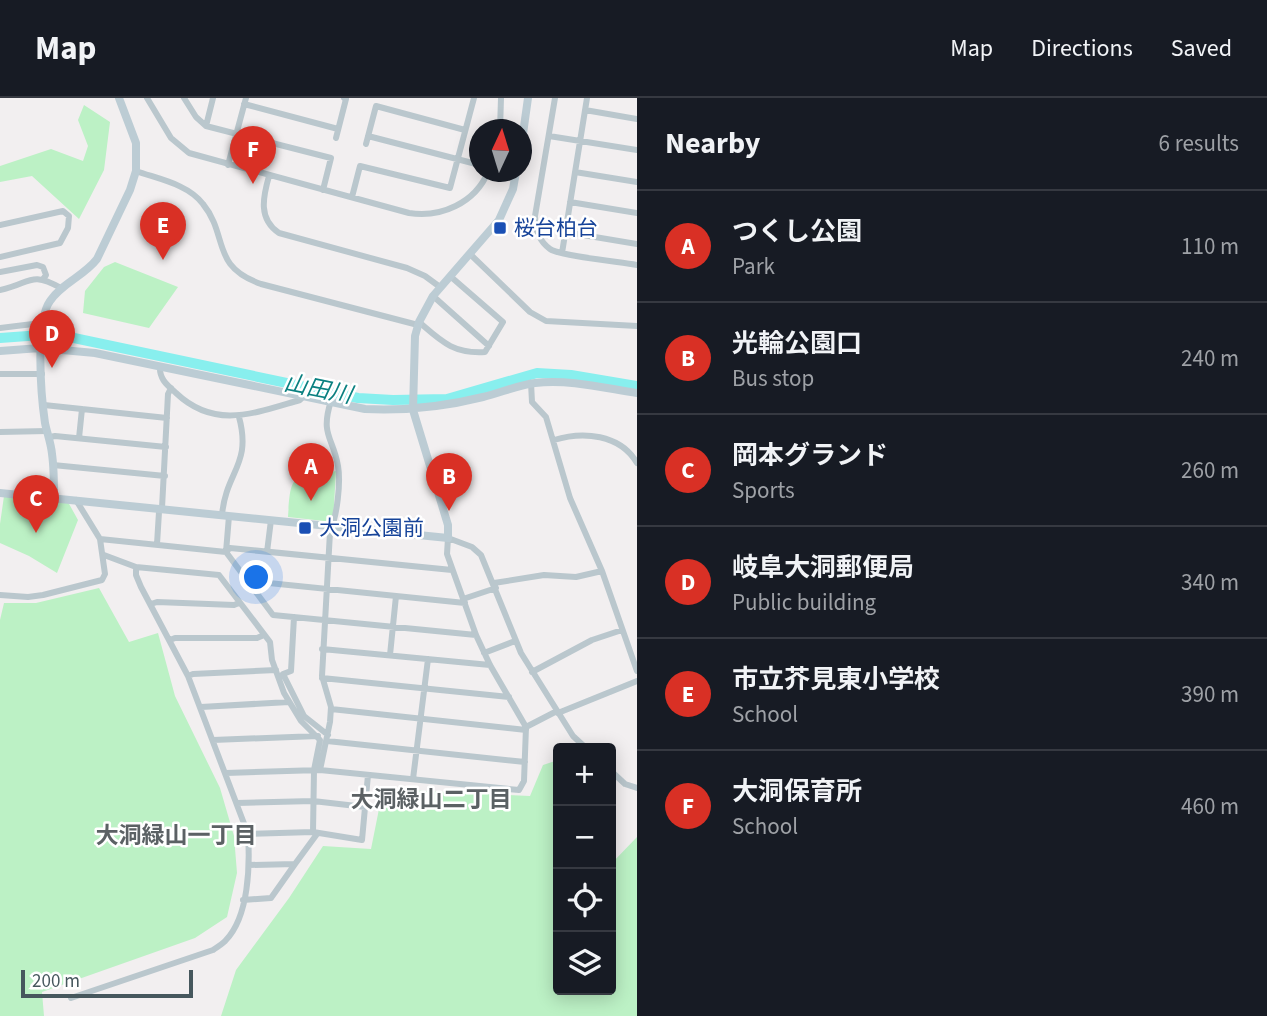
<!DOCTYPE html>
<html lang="en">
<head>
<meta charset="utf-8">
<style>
	:root { --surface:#171b24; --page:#242831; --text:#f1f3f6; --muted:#9ea1a6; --line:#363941; --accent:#d93025 }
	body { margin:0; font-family:"Source Sans 3","Noto Sans JP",sans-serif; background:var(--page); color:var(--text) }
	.controls { position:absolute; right:21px; bottom:21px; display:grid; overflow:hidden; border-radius:7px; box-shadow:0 4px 18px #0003 }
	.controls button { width:63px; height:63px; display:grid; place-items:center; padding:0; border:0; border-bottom:2px solid var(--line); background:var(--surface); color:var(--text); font:35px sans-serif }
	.compass { position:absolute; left:469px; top:21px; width:63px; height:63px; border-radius:50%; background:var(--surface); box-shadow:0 4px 18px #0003; rotate:4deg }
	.scale { position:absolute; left:21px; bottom:18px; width:172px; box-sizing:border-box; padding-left:7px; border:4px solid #46575d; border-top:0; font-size:19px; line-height:24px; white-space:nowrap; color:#46575d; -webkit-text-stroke:5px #fff; paint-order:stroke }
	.you { position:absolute; left:257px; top:480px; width:24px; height:24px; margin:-18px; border:5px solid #fff; border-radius:50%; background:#1a73e8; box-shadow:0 0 0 10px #1a73e833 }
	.badge { display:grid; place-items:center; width:46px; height:46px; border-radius:50%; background:var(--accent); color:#fff; font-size:23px; font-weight:700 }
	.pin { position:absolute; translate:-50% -58px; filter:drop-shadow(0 2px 4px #0008) }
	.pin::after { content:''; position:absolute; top:37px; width:24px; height:21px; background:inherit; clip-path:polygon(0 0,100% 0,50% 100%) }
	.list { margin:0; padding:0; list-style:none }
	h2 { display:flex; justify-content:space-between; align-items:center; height:91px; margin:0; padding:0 28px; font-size:30px }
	h2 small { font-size:23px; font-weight:400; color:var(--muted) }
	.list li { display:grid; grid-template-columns:46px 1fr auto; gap:21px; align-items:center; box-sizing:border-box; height:112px; padding:0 28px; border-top:2px solid var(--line) }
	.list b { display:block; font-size:26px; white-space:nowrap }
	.list p { margin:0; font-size:23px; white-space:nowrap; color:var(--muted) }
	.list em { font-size:23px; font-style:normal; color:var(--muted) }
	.icon { flex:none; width:38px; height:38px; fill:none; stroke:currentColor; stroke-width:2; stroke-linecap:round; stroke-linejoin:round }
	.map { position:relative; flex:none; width:637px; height:918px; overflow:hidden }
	header { display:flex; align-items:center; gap:42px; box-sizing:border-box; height:98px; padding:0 35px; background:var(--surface); border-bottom:2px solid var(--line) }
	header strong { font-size:33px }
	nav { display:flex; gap:38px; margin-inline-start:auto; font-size:24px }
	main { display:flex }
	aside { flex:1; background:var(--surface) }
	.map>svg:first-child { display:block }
</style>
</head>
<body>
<header>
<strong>Map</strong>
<nav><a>Map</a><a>Directions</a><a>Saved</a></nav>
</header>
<main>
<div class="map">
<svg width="637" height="918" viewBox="0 0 637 918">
	<rect width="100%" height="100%" fill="#f2eff0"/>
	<path fill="#bcf1c5" d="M84 7 110 24 104 72 79 121 32 78 0 84V68L51 51 83 63 88 48 78 22Z
		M115 164 178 189 149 230 83 215 85 193 104 169Z
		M336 373 333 424 288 419C291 372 292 381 336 373Z
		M4 398 68 404 78 422 57 475 29 458 0 445V426Z
		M99 490 129 544 158 535 175 598 220 690 234 738 237 775 227 819 195 840 42 894 44 918H0V522L4 505H36Z
		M558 662V892H611V766L637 739V918H221L236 872 289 800 323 748 371 751 383 691 530 698 543 667Z"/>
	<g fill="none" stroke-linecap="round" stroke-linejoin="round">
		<path stroke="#88efee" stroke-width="10" d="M0 240 55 236 358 300 393 302 447 301 537 275 571 277 637 288"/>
		<path stroke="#bac7cd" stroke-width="6" d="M147 0 171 40 189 55 409 115C441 120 475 105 488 74
			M184 0 196 19 206 28 331 60 323 92
			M555 0 535 118C535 132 539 143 550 151 560 158 621 164 637 167
			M244 6 338 31
			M585 12 637 21
			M206 28 213 0
			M500 32 501 0
			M368 38 480 67
			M549 38 637 52
			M336 40 346 1 344 0
			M366 46 376 8 465 32
			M228 67 246 0
			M136 73C158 81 188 86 203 106 229 138 210 168 261 186L418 227
			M575 74 637 84
			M269 78C263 99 258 121 279 135L407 170 425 178 440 189
			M352 99 360 68 450 90 474 0
			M570 104 637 115
			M0 127 63 113 69 118 68 130 60 145 0 159
			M565 134 637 146
			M562 155 587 0
			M470 156 530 214 546 223 637 228
			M0 174 37 167 43 169 46 177 44 180
			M0 192C31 186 29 172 61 190
			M433 198 489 248
			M419 224C441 243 453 256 485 254L503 224 450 178
			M0 230 41 225
			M160 268C159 281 167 287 176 295 215 332 255 315 300 302L305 297
			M0 276H42
			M531 285 532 304 546 319 570 400 602 473 637 573
			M44 307 167 320
			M0 334 47 333
			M50 339 55 338 166 349
			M79 340 82 311
			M554 342C583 333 620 336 637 365
			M53 367 165 378
			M222 417C226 373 252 367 239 319
			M229 418 226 454 273 517 476 537
			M100 441 226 454 230 450 452 472
			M157 446 159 414 162 410 168 296 171 290
			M267 454 271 422
			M104 457 136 469 219 477 270 544 272 562 284 595 301 623 320 642 314 672 313 734
			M248 483 465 505
			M494 485 544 477 576 479 602 473
			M0 497 28 499 43 497 102 482 105 476 100 441 76 402
			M463 501 496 490
			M151 506 157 504 234 507 239 505
			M294 519 291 573 283 576 304 618 328 637
			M170 542 175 540H257L264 537
			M322 551 490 567
			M484 555 515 543
			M390 557 396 498
			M532 574 592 542 622 532
			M188 578 193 576 276 572
			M322 580 509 599
			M201 609 289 604
			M331 611 526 632
			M558 615 637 583
			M526 629 557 613
			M213 642 318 638
			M327 643 525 664
			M320 672 330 624 331 609 322 578 330 434C337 418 341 385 338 368 333 339 320 337 331 303
			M611 673 625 686 637 690
			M226 675 320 672 519 692 524 683 526 629 490 567 476 537 447 456 448 440 472 449 481 457 521 555 573 638 586 650
			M413 681 428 561
			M237 705 313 703 365 709
			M248 736 313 734 362 742 368 677
			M249 767 295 766 317 736
			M243 802 271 800 295 766
			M71 900 213 852C217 849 223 846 226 842 249 818 250 767 248 736L188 578 141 489 136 477V469"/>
		<path stroke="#bcccd4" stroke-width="8" d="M522 43 528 0
			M0 253 40 250 95 255 365 311C406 313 443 309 483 299 500 295 518 287 535 285 569 281 604 290 637 295
			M0 395 448 440V427L413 312 415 238 419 224 433 198 499 122 513 91 516 74
			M54 399C54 385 54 370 52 356 51 345 47 335 45 325 41 298 35 224 50 203 62 185 84 178 97 161L130 92 136 73V45L119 0"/>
	</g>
	<g fill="#1a4fb4" stroke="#fff" stroke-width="2.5">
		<rect x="493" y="123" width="14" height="14" rx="3.5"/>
		<rect x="298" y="423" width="14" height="14" rx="3.5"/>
	</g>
	<g text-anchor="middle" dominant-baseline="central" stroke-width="5" stroke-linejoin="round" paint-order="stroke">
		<g font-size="21" fill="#164399" stroke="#fff" text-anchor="start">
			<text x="514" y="130">桜台柏台</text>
			<text x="319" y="430">大洞公園前</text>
		</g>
		<g font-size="23" font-style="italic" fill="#0a8080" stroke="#fff">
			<text transform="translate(318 291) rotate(11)">山田川</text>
		</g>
		<g font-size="23" font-weight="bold" fill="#5b6164" stroke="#fff">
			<text x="431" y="701">大洞緑山二丁目</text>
			<text x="176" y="737">大洞緑山一丁目</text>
		</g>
	</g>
</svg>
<div class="controls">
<button>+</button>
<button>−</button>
<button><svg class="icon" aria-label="locate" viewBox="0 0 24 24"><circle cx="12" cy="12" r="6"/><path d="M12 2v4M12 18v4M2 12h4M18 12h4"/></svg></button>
<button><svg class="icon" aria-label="layers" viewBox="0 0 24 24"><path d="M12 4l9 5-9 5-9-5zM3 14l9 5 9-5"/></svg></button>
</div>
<svg class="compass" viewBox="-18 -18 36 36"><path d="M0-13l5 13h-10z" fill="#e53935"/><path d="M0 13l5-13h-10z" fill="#9ea1a6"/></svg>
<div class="scale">200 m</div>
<div class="you"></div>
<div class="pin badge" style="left:311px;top:403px">A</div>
<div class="pin badge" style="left:449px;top:413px">B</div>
<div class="pin badge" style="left:36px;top:435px">C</div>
<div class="pin badge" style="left:52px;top:270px">D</div>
<div class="pin badge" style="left:163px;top:162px">E</div>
<div class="pin badge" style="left:253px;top:86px">F</div>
</div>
<aside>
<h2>Nearby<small>6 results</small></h2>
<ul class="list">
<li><span class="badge">A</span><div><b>つくし公園</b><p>Park</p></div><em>110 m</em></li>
<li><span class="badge">B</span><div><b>光輪公園口</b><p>Bus stop</p></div><em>240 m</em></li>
<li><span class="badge">C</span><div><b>岡本グランド</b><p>Sports</p></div><em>260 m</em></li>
<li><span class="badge">D</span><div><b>岐阜大洞郵便局</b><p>Public building</p></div><em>340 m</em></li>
<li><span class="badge">E</span><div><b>市立芥見東小学校</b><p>School</p></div><em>390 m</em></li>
<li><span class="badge">F</span><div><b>大洞保育所</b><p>School</p></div><em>460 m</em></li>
</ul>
</aside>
</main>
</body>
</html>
